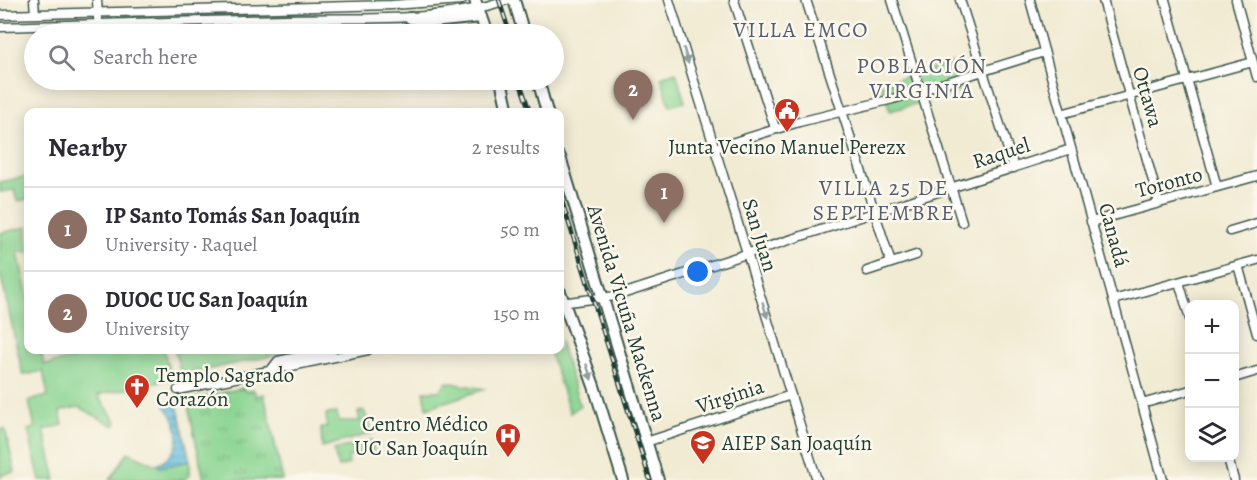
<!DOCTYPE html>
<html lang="en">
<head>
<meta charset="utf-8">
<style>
	:root { --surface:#fff; --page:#f7f7f7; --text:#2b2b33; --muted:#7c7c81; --line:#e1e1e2; --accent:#c8321e }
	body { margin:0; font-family:Alegreya,serif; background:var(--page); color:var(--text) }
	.controls { position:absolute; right:18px; bottom:18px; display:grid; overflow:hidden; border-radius:12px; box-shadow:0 3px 15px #0003 }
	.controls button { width:54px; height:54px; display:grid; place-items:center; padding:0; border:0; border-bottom:2px solid var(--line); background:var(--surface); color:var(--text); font:30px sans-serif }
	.you { position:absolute; left:698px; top:272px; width:21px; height:21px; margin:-15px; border:4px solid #fff; border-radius:50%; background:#1a73e8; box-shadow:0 0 0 9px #1a73e833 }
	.badge { display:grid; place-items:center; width:39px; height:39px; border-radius:50%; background:var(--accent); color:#fff; font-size:20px; font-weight:700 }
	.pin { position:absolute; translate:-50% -50px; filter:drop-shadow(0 2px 3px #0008) }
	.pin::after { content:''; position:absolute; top:32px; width:21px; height:18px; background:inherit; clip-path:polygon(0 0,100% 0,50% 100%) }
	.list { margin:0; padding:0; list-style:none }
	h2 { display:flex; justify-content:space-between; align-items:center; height:78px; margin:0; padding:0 24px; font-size:26px }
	h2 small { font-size:20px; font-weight:400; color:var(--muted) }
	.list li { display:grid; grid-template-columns:39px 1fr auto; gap:18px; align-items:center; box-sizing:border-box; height:84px; padding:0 24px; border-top:2px solid var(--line) }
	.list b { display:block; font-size:22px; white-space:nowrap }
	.list p { margin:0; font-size:20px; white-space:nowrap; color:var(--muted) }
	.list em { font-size:20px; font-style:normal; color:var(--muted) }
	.icon { flex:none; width:33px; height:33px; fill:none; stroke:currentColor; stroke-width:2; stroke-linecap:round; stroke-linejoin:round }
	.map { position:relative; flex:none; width:1257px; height:480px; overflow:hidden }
	.search { position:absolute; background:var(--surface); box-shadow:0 3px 15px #0003; left:24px; top:24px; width:540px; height:66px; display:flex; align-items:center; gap:15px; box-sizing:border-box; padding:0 21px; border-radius:33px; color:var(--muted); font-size:22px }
	.panel { position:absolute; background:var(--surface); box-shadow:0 3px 15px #0003; left:24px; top:108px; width:540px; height:246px; border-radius:12px }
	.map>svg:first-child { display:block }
</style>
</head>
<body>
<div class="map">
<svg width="1257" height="480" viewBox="0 0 1257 480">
	<defs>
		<pattern id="park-tufts" width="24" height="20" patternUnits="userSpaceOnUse" patternTransform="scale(1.5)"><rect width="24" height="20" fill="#89d491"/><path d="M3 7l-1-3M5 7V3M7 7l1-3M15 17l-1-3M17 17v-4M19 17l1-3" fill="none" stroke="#6fad77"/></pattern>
		<pattern id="water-rules" width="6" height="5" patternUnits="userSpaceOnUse" patternTransform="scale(1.5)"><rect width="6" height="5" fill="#5fbdde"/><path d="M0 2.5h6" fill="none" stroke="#4e9bb5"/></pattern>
	</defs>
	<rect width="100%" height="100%" fill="#fbf7ec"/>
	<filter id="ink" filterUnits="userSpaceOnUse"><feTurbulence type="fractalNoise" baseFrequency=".0167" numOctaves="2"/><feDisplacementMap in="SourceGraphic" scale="12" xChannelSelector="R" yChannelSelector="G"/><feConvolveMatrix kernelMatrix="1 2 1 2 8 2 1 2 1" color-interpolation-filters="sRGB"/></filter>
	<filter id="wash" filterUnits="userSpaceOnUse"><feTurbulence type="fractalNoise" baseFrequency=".008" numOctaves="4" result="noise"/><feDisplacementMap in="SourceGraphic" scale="24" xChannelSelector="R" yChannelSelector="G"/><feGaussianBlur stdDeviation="1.35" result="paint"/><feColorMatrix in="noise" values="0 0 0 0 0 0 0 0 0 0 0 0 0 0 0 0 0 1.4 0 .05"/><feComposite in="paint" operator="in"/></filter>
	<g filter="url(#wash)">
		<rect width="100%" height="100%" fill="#f1ebd3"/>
		<path fill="#89d491" stroke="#548862" stroke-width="1.5" d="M308 9 309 13 109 19V14Z
			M676 72 685 102 670 106 661 77Z
			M28 176V199L17 201 14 190 0 192V182Z
			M27 227 28 253 18 252 28 298V350H41L44 365 112 350H164L171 379 98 395 117 423 114 426 79 407 60 411 63 425 44 430 56 480H40L28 430 35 428 29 401 48 396 43 371 23 375 0 272V233Z
			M560 341 580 406 570 413 549 350H560Z
			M175 350H299L181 375Z
			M447 382 484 389 427 408 424 391H439Z
			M364 411 373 433 322 447 321 428 327 427 326 414 337 413 339 421H360L358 412Z
			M5 429 15 472 2 475 0 478V430Z
			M372 440 374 451 348 457 349 464 338 467 334 450Z
			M128 452 161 467 190 461V475L184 480H110Z"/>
		<path fill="url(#park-tufts)" stroke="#548862" stroke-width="1.5" d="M951 63 958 92 890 111 881 84Z
			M244 388 245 392 254 390 256 396 264 394 283 480H204L187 400Z"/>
		<path fill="url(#water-rules)" stroke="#3f7d89" stroke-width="1.5" d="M176 399 190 461 161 467 157 464C185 453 182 426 165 406Z"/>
	</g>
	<g filter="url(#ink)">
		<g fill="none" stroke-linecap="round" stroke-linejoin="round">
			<defs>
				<path id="minor" d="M34 0 35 14
					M97 0 98 18
					M669 0 817 480
					M734 0 775 128
					M806 0 891 263
					M892 0 962 222
					M960 0 1014 168
					M1030 0 1163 480
					M1103 0 1159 203
					M1165 0 1217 187
					M1236 0 1257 77
					M0 15 392 5 462 0
					M0 27C95 24 191 21 286 19 360 17 435 24 507 0
					M1061 114 1253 62
					M715 148 799 122 893 99 1044 52
					M1091 222 1257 176
					M1230 231 1257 223
					M1238 265 1257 334
					M867 271 916 255
					M1179 282 1190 319
					M1113 300 1257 260
					M560 303 616 296 1071 149
					M271 370 278 361 331 350
					M1234 378 1257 371
					M178 390 368 350
					M1142 404 1190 390
					M646 442 791 395
					M1228 458 1234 480"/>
				<path id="major" d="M475 0 487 34
					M514 0 524 34
					M410 18 432 22 481 17
					M501 80 508 112
					M538 80 547 112
					M560 157 658 480
					M560 292 594 386 623 480"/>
			</defs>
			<use href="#minor" stroke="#3e574c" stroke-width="11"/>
			<use href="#major" stroke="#3e574c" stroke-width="14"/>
			<use href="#minor" stroke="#fff" stroke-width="8"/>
			<use href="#major" stroke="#fff" stroke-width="10"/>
			<defs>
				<path id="rail" d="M499 0 510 34
					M519 80 530 112
					M560 195 650 480"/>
			</defs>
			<use href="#rail" stroke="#1f3d34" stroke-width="4.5"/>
			<use href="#rail" stroke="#fbf7ec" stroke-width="2" stroke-dasharray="7" stroke-linecap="butt"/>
		</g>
		<defs><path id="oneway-solid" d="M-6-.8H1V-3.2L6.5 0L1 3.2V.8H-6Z" transform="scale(1.5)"/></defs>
		<g fill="#8f9e9a">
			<use href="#oneway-solid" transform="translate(686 56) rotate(73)"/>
			<use href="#oneway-solid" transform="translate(765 310) rotate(73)"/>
			<use href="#oneway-solid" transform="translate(589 372) rotate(71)"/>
		</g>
	</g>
	<defs>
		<symbol id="civic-pin" viewBox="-11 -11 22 30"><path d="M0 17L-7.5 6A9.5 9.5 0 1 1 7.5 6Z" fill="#c8321e" stroke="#fbf7ec"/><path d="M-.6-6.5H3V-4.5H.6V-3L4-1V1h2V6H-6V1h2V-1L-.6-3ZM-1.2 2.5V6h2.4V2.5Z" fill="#fff"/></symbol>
		<symbol id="church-pin" viewBox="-11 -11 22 30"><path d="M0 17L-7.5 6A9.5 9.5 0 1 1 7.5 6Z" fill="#c8321e" stroke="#fbf7ec"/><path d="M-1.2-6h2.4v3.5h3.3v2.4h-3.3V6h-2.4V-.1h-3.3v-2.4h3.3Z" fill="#fff"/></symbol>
		<symbol id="hospital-pin" viewBox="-11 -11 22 30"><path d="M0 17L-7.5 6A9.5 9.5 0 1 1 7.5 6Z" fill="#c8321e" stroke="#fbf7ec"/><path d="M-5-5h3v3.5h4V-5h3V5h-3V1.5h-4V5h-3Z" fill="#fff"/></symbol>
		<symbol id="university-pin" viewBox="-11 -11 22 30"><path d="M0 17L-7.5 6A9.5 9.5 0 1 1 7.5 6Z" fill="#c8321e" stroke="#fbf7ec"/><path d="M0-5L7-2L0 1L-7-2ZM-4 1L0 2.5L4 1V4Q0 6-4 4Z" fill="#fff"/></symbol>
	</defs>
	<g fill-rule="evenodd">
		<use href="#civic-pin" x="772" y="96" width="30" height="40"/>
		<use href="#church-pin" x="122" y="372" width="30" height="40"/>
		<use href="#hospital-pin" x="493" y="421" width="30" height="40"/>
		<use href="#university-pin" x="688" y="428" width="30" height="40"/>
	</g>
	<g text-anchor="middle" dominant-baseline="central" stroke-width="5" stroke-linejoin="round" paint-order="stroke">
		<g font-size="21" fill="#1f3d34" stroke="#fbf7ec">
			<text transform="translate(1148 97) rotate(74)">Ottawa</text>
			<text transform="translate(1001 153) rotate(-18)">Raquel</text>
			<text transform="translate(1169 182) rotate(-15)">Toronto</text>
			<text transform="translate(760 235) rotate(73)">San Juan</text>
			<text transform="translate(1114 235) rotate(75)">Canadá</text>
			<text transform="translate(627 313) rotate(73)">Avenida Vicuña Mackenna</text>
			<text transform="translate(730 396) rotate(-18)">Virginia</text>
		</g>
		<g font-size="21" fill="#1f3d34" stroke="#fbf7ec" text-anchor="start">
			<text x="787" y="147" text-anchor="middle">Junta Vecino Manuel Perezx</text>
			<text x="156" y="375">Templo Sagrado<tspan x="156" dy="24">Corazón</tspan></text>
			<text x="488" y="424" text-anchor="end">Centro Médico<tspan x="488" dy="24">UC San Joaquín</tspan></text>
			<text x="722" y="443">AIEP San Joaquín</text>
		</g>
		<g font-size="22" letter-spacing="1.5" fill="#545e70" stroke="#fbf7ec">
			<text x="801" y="30">VILLA EMCO</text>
			<text x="922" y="66">POBLACIÓN<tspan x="922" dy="25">VIRGINIA</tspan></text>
			<text x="884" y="188">VILLA 25 DE<tspan x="884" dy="25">SEPTIEMBRE</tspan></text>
		</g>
	</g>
</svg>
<div class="controls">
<button>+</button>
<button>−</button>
<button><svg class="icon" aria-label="layers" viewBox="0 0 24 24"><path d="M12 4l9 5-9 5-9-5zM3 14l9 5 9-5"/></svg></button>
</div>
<div class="you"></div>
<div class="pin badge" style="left:664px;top:223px;background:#8d6e63">1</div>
<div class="pin badge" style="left:633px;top:120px;background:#8d6e63">2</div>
<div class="search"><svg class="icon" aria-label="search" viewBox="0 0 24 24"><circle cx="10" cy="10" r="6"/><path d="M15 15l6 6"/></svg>Search here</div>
<section class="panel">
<h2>Nearby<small>2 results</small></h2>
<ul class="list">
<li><span class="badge" style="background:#8d6e63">1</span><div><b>IP Santo Tomás San Joaquín</b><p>University · Raquel</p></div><em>50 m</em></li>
<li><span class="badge" style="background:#8d6e63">2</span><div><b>DUOC UC San Joaquín</b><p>University</p></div><em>150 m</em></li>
</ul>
</section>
</div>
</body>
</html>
